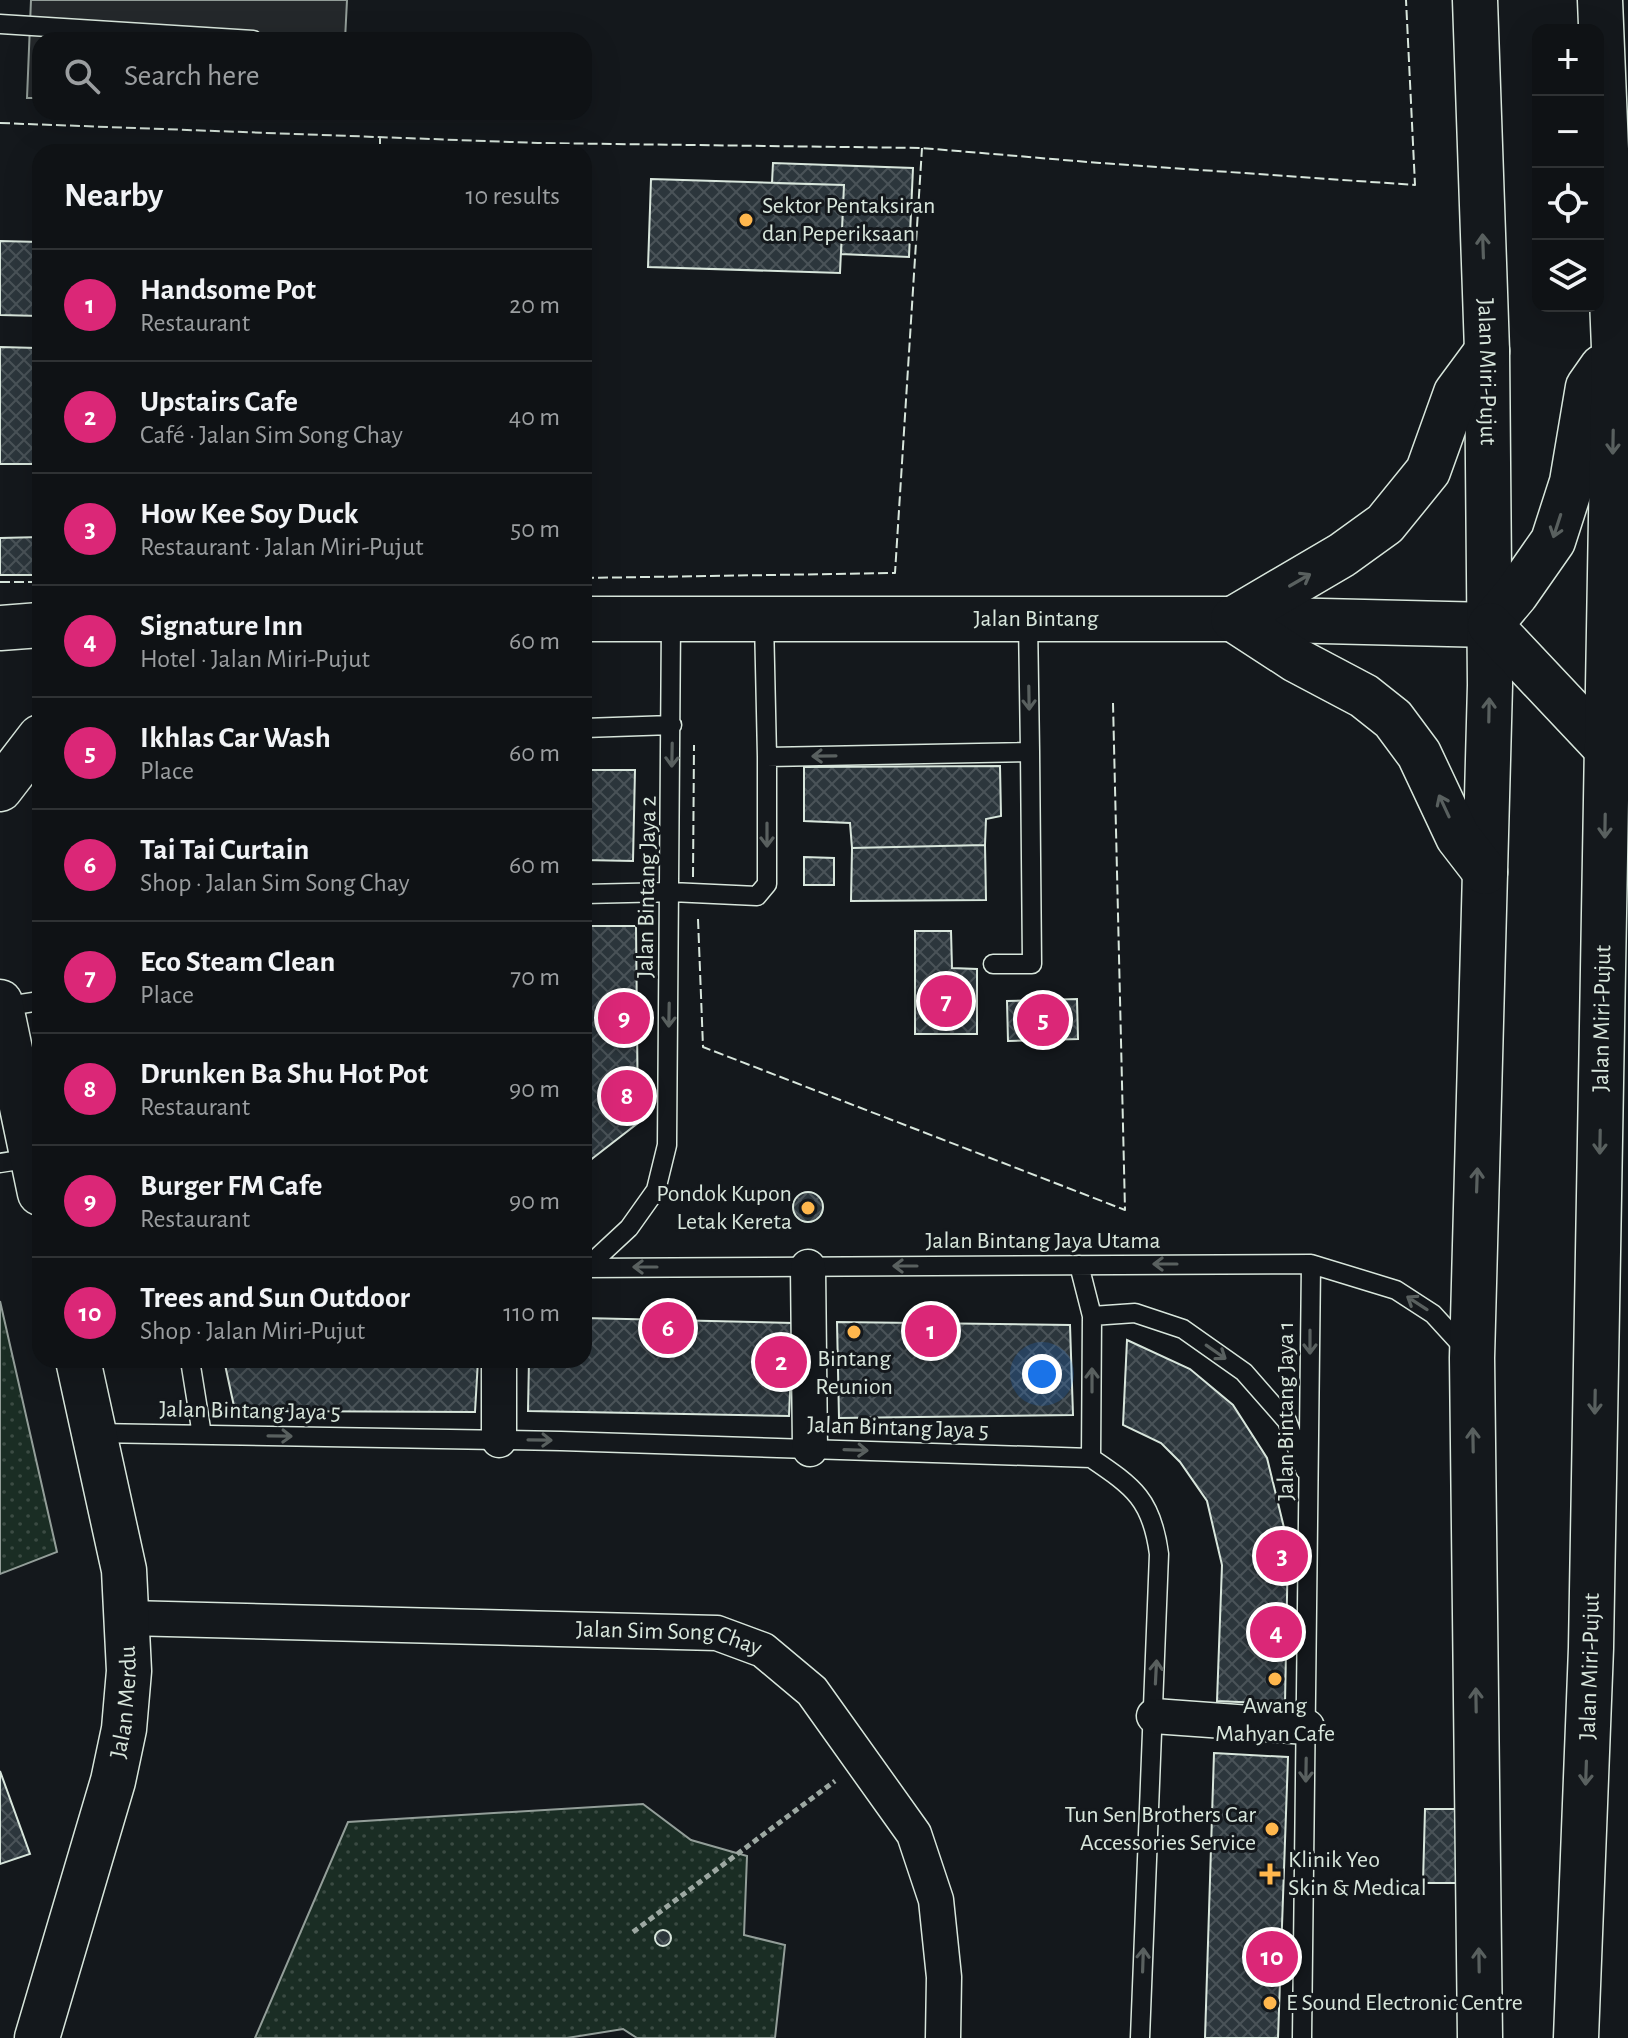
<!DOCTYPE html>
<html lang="en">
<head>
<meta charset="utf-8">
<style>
	:root { --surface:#0f1215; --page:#1d2022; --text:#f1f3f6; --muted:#9b9ea0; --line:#2f3234; --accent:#db2777 }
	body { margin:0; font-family:"Alegreya Sans",sans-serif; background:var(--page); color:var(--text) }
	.controls { position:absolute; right:24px; top:24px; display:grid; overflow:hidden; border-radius:16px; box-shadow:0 8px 32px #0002 }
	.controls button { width:72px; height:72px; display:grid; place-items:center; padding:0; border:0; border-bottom:2px solid var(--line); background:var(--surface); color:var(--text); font:40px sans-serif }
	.you { position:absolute; left:1042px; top:1374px; width:28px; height:28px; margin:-20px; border:6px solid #fff; border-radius:50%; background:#1a73e8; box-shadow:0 0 0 12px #1a73e833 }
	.badge { display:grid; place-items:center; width:52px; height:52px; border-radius:50%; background:var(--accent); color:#fff; font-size:26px; font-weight:700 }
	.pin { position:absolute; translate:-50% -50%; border:4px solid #fff; box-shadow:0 2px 8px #0006 }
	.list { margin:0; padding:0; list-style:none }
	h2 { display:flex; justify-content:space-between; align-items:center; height:104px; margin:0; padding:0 32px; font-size:34px }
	h2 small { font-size:26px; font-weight:400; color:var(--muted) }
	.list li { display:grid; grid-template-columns:52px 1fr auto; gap:24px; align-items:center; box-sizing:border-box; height:112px; padding:0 32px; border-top:2px solid var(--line) }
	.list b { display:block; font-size:30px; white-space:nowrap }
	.list p { margin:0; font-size:26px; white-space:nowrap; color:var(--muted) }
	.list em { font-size:26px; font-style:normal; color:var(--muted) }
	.icon { flex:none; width:44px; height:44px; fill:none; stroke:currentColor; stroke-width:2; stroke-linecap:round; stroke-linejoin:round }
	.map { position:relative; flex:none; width:1628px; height:2038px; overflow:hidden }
	.search { position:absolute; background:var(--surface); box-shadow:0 8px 32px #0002; left:32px; top:32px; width:560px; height:88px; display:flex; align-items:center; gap:20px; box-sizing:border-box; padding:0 28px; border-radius:24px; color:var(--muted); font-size:30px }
	.panel { position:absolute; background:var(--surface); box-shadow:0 8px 32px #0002; left:32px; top:144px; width:560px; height:1224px; border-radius:24px }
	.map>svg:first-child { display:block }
</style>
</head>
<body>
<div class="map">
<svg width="1628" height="2038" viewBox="0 0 1628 2038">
	<defs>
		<pattern id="park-dots" width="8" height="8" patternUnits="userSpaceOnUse" patternTransform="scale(2)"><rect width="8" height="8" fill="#1a2d24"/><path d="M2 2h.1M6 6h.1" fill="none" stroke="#3b4b43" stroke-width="1.8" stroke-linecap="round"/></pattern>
		<pattern id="building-cross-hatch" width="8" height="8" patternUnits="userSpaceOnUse" patternTransform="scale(2)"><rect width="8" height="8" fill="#2c363c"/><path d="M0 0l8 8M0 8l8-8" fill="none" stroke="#4a5358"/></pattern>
	</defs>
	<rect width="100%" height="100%" fill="#14181c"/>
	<path fill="url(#park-dots)" stroke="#939e99" stroke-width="2" d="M0 1301 57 1552 0 1574Z
		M643 1804 691 1840 747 1856 744 1935 785 1945 775 2038H637L623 2029 567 2038H255L348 1822Z"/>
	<path fill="#24282b" stroke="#939e99" stroke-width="2" d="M31 0H347L345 40H40V98H27Z"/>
	<path fill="url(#building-cross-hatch)" stroke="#d8e6dc" stroke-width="2" d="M773 163 913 168 909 257 841 254 844 185 772 183Z
		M651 179 844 185 840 273 648 267Z
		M0 241 40 242V316L0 315Z
		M0 347 37 348 35 464H0Z
		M40 537V575H0V538Z
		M1000 766 1001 816 986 819 985 845 852 848 850 823 804 821V767Z
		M584 770H635L633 861 584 860Z
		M985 845 986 900 851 901 852 848Z
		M804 857 834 858V885H804Z
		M584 926H636L638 1123 584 1165Z
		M915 931H951L952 968 977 969V1034H915Z
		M1077 999 1078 1039 1008 1041 1007 1001Z
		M793 1207a15 15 0 1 1 30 0a15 15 0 1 1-30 0Z
		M584 1318 793 1323 789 1416 528 1411 529 1360H584Z
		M837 1322 1070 1325 1073 1415 839 1418Z
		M1127 1340 1190 1369 1233 1405 1267 1458 1288 1544 1285 1704 1217 1701 1222 1565 1207 1501 1180 1462 1161 1443 1123 1425Z
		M224 1360H478L475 1412 235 1411Z
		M1214 1753 1288 1757 1278 2038H1205Z
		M0 1771 30 1854 0 1864Z
		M1425 1809H1457L1456 1883H1423Z
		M655 1938a8 8 0 1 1 16 0a8 8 0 1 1-16 0Z"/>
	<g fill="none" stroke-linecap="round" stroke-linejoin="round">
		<defs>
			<path id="lane" d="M0 24 253 40
				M764 620 767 757 1030 752 1028 620
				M584 728 672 725
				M584 894 671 892 757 896 767 884V757
				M993 964H1032L1030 752
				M1 1007 40 1001
				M0 1163 32 1158
				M1079 1265 1092 1316 1091 1458
				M584 1268 1311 1264 1396 1290 1433 1314 1465 1349
				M586 1268 629 1228 656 1190 667 1145 671 621
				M1092 1316 1135 1313 1183 1329 1244 1372 1287 1421 1305 1470
				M190 1360 202 1435
				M95 1433 561 1441 1091 1458C1134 1487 1152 1500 1159 1554L1140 2038
				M1302 2038 1311 1264"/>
			<g id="street">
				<path d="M808 1267 810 1449"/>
				<path d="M499 1360V1440"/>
				<path id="s1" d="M128 1618 717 1633 763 1650 812 1691 914 1834 936 1900 944 1977 943 2038"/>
				<path d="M1154 1716 1307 1727"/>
			</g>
			<g id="secondary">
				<path id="s2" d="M584 619H1233L1490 625"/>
				<path d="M0 628 40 625"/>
				<path d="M0 789 40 737"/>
				<path d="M0 1002 40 1193"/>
				<path id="s3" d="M37 2038 113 1781 124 1729 129 1671 124 1570 78 1360"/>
			</g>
			<g id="highway">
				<path id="s4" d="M1475 0 1487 351 1490 685 1472 1358 1480 2038"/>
				<path d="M1490 625 1516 594 1553 541 1572 482 1588 387 1602 367"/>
				<path d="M1490 625 1606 748"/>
				<path d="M1485 872 1458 837 1419 754 1393 719 1364 696 1296 660 1233 619 1342 555 1385 524 1428 471 1456 393 1487 351"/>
				<path id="s5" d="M1576 2038 1591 1648 1614 348 1600 0"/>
			</g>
		</defs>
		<use href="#lane" stroke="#d8e6dc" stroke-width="21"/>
		<use href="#street" stroke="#d8e6dc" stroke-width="37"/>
		<use href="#secondary" stroke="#d8e6dc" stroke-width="47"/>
		<use href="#highway" stroke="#d8e6dc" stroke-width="47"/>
		<path stroke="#9da8a2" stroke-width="5" stroke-dasharray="6 4" stroke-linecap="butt" d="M633 1932 835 1781"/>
		<use href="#lane" stroke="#14181c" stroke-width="18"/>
		<use href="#street" stroke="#14181c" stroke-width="34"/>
		<use href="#secondary" stroke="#14181c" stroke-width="44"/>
		<use href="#highway" stroke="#14181c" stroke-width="44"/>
		<path stroke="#d8e6dc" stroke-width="2" stroke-dasharray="10 4" stroke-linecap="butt" d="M0 123 538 143 922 148 1100 163 1415 185 1406 0
			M380 137V152
			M584 578 895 573 922 148
			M0 582H40
			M693 877 694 745
			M698 919 703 1047 1125 1210 1113 703"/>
	</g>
	<defs><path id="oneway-shaft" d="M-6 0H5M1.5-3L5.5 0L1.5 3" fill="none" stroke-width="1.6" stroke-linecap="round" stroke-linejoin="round" transform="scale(2)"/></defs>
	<g stroke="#59605f">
		<use href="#oneway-shaft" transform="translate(1483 246) rotate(-92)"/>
		<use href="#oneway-shaft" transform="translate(1613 442) rotate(91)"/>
		<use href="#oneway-shaft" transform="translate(1557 526) rotate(108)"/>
		<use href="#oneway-shaft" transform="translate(1300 580) rotate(-30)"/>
		<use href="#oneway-shaft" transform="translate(1029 698) rotate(89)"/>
		<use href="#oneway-shaft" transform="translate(1489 710) rotate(-89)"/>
		<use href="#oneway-shaft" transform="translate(672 755) rotate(91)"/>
		<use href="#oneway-shaft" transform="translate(824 756) rotate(179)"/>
		<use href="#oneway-shaft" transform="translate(1444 806) rotate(-115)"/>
		<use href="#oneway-shaft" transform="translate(1605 826) rotate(91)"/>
		<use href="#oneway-shaft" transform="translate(767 835) rotate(90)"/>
		<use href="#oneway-shaft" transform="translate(669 1015) rotate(91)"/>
		<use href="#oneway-shaft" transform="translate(1600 1142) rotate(91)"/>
		<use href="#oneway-shaft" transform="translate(1477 1180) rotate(-88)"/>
		<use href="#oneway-shaft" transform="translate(1165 1264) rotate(180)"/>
		<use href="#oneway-shaft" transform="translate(905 1266) rotate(180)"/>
		<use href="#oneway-shaft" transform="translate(645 1267) rotate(180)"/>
		<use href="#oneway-shaft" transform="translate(1417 1303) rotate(-147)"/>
		<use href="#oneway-shaft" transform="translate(1310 1342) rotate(90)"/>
		<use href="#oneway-shaft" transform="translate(1216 1352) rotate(35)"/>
		<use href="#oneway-shaft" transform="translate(1092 1380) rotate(-90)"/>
		<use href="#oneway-shaft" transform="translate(1595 1402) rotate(91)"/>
		<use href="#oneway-shaft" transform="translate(280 1436) rotate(1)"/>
		<use href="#oneway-shaft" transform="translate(540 1440) rotate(1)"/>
		<use href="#oneway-shaft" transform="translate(1473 1440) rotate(-91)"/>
		<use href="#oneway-shaft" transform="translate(856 1450) rotate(2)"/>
		<use href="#oneway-shaft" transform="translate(1156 1672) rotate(-87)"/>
		<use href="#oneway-shaft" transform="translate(1476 1700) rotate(-91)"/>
		<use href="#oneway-shaft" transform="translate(1306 1770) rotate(91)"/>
		<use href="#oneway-shaft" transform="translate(1586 1773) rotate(92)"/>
		<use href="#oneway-shaft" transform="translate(1143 1960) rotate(-88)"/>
		<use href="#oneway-shaft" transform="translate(1479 1960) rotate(-91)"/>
	</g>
	<g fill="#ffb74d" stroke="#14181c" stroke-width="3">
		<circle cx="746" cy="220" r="8"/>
		<circle cx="808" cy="1208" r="8"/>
		<circle cx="854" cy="1332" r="8"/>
		<circle cx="1275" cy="1679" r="8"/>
		<circle cx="1272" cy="1829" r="8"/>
		<path d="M1266 1862h8v8h8v8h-8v8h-8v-8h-8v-8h8z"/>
		<circle cx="1270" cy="2003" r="8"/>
	</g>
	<g text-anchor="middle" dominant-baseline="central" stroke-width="6" stroke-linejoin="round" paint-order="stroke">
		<g font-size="24" fill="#d8e6dc" stroke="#14181c" text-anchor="start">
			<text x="762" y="206">Sektor Pentaksiran<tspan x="762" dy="28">dan Peperiksaan</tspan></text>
			<text x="792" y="1194" text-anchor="end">Pondok Kupon<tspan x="792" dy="28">Letak Kereta</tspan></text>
			<text x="854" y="1359" text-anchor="middle">Bintang<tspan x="854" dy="28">Reunion</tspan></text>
			<text x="1275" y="1706" text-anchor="middle">Awang<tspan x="1275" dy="28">Mahyan Cafe</tspan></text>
			<text x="1256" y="1815" text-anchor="end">Tun Sen Brothers Car<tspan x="1256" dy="28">Accessories Service</tspan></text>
			<text x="1288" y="1860">Klinik Yeo<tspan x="1288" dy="28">Skin &amp; Medical</tspan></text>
			<text x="1286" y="2003">E Sound Electronic Centre</text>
		</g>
		<g font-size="24" fill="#d8e6dc" stroke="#14181c">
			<text stroke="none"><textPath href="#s4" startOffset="372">Jalan Miri-Pujut</textPath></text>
			<text stroke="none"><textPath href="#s2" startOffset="452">Jalan Bintang</textPath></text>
			<text transform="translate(647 887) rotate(-89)">Jalan Bintang Jaya 2</text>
			<text stroke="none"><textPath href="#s5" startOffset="1020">Jalan Miri-Pujut</textPath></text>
			<text x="1043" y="1241">Jalan Bintang Jaya Utama</text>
			<text transform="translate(250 1411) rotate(1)">Jalan Bintang Jaya 5</text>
			<text transform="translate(1286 1411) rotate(-90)">Jalan Bintang Jaya 1</text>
			<text transform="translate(898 1428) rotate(2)">Jalan Bintang Jaya 5</text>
			<text stroke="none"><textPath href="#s1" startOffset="542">Jalan Sim Song Chay</textPath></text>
			<text stroke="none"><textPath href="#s5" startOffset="372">Jalan Miri-Pujut</textPath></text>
			<text stroke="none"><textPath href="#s3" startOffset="348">Jalan Merdu</textPath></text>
		</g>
	</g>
</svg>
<div class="controls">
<button>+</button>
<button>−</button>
<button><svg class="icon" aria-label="locate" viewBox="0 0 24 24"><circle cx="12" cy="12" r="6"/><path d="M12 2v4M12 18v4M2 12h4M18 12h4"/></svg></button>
<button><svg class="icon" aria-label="layers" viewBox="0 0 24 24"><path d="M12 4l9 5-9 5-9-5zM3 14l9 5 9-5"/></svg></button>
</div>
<div class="you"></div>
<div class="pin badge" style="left:931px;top:1331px">1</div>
<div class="pin badge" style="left:781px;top:1362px">2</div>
<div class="pin badge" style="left:1282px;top:1556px">3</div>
<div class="pin badge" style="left:1276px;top:1632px">4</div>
<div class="pin badge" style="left:1043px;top:1020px">5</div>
<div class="pin badge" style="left:668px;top:1328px">6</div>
<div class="pin badge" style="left:946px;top:1001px">7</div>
<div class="pin badge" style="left:627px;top:1096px">8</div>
<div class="pin badge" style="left:624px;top:1018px">9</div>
<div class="pin badge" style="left:1272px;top:1957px">10</div>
<div class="search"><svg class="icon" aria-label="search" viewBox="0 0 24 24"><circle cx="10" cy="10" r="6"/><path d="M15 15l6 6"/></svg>Search here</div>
<section class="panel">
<h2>Nearby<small>10 results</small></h2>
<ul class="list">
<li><span class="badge">1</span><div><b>Handsome Pot</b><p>Restaurant</p></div><em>20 m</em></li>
<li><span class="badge">2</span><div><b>Upstairs Cafe</b><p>Café · Jalan Sim Song Chay</p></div><em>40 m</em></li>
<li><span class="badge">3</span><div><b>How Kee Soy Duck</b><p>Restaurant · Jalan Miri-Pujut</p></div><em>50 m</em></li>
<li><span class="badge">4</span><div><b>Signature Inn</b><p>Hotel · Jalan Miri-Pujut</p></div><em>60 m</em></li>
<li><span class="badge">5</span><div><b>Ikhlas Car Wash</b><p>Place</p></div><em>60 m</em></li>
<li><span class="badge">6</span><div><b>Tai Tai Curtain</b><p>Shop · Jalan Sim Song Chay</p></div><em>60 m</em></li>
<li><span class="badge">7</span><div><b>Eco Steam Clean</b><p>Place</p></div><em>70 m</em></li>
<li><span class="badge">8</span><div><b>Drunken Ba Shu Hot Pot</b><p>Restaurant</p></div><em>90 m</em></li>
<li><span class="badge">9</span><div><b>Burger FM Cafe</b><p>Restaurant</p></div><em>90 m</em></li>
<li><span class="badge">10</span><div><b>Trees and Sun Outdoor</b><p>Shop · Jalan Miri-Pujut</p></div><em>110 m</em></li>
</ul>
</section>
</div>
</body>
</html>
